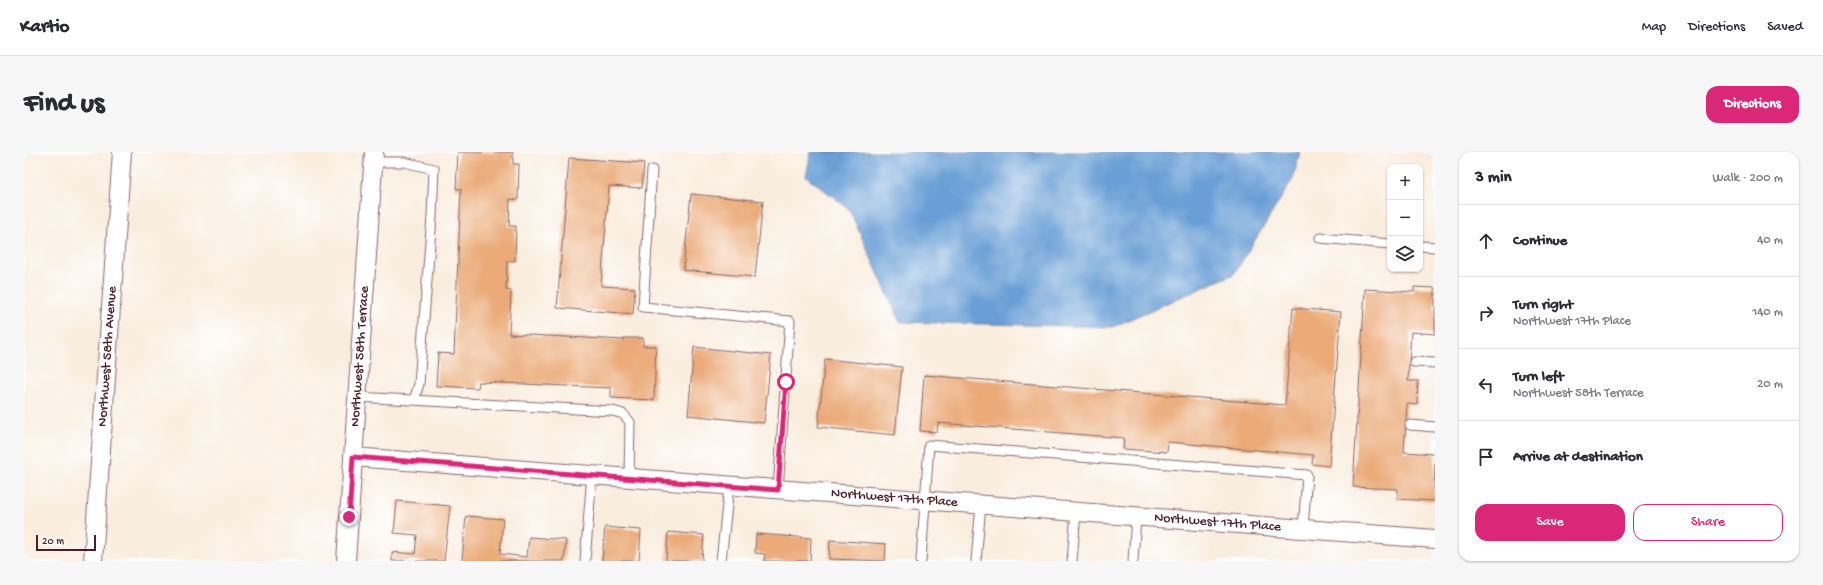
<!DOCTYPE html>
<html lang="en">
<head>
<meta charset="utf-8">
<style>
	:root { --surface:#fff; --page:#f7f7f7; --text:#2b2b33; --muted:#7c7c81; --line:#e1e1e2; --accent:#db2777 }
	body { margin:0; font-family:"Gochi Hand",sans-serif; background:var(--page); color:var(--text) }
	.controls { position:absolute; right:12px; top:12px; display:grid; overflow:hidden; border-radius:8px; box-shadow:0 1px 3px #0004 }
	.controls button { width:36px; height:36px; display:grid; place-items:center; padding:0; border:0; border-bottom:1px solid var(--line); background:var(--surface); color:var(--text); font:20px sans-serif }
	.scale { position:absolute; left:12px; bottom:10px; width:60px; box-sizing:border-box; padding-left:4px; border:2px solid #4a1f2b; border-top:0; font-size:11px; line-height:14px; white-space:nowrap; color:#4a1f2b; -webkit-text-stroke:3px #fff; paint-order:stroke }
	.stop { position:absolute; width:12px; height:12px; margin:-9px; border:3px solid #db2777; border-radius:50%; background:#fff }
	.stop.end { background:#db2777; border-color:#fff; box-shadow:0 1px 4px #0008 }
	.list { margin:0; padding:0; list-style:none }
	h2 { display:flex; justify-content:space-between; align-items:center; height:52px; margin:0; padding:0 16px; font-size:17px }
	h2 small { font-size:13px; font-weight:400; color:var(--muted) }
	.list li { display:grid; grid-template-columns:26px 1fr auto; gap:12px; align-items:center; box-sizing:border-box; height:72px; padding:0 16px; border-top:1px solid var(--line) }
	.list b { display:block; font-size:15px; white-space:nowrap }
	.list p { margin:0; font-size:13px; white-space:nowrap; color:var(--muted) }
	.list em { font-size:13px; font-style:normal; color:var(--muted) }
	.actions { display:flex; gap:8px; padding:12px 16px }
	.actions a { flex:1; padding:9px 0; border:1px solid var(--accent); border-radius:12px; text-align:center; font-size:14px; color:var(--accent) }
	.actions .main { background:var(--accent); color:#fff }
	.icon { flex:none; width:22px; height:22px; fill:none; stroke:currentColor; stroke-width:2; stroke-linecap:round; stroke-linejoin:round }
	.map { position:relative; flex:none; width:1411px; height:409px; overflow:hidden; border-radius:12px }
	header { display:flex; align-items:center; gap:24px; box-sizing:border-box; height:56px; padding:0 20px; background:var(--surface); border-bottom:1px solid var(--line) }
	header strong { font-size:19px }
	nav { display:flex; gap:22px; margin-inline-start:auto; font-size:14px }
	.intro { display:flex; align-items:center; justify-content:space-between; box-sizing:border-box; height:96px; padding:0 24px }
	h1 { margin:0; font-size:28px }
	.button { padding:10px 18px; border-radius:12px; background:var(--accent); color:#fff; font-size:14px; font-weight:700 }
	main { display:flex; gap:24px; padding:0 24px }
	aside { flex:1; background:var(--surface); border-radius:12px; box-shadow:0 1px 3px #0004 }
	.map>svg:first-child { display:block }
</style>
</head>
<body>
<header>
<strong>Kartio</strong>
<nav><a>Map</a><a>Directions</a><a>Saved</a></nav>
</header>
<div class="intro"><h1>Find us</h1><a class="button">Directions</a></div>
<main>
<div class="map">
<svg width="1411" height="409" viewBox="0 0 1411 409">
	<rect width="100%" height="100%" fill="#fff"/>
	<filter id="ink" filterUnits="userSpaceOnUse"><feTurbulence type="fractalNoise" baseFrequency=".025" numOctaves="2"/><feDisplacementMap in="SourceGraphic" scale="8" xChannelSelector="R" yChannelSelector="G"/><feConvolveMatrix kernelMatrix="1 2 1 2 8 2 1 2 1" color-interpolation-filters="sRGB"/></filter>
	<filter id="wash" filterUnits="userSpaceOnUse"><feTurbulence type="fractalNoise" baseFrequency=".012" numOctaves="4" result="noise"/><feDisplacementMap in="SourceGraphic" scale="16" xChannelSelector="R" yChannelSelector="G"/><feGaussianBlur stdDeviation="0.9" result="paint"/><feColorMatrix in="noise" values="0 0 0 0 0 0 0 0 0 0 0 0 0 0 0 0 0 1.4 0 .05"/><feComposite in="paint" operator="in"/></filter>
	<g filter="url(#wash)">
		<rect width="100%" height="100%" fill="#f9edde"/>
		<path fill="#699fd6" stroke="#5a5f80" d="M787 0H1276L1269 27 1210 122 1088 175 876 170 825 57 782 24Z"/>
		<g id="blocks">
			<path fill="#ebaa78" d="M434 0H489V12H495L494 48 486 47 485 74H492L491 109H483L482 138 487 139 485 182 600 188V186H619V194H632L630 248 587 246V236L455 230 454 236 412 234 414 201 430 202 437 37H432Z
				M545 6 620 11 618 36 585 34 577 134 611 136 609 162 533 156Z
				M667 42 739 49 731 125 659 118Z
				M1390 135 1411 136V182L1387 180 1384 229H1394L1393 253 1383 252 1380 300 1411 302 1410 349 1373 347 1374 337 1329 335 1341 137 1390 140Z
				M1269 156 1317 160 1305 314 1288 312 1289 303 1144 290 1143 300 1099 297 1100 286 914 271 913 280 896 279 900 223 1261 253Z
				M670 195 747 203 740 271 664 263Z
				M801 207 878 215 871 283 794 275Z
				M373 349 426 354 420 409H368V400L391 402 393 383 370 381Z
				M442 364 479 367 476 402 503 405 505 385 542 388 540 409H438Z
				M581 375 617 378 615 409H578Z
				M644 380 680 383 678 409H642Z
				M732 382 787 386 786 409H740L741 402 731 401Z
				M806 388 862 392 861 409 805 407Z"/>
		</g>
	</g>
	<g filter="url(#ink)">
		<use href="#blocks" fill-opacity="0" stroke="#87676a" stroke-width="1"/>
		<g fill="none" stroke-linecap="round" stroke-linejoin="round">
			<defs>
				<path id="lane" d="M350 10H380L410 17 408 64 395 232 390 248
					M628 18 619 155 766 169 754 337
					M1296 86 1366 92
					M1396 94 1411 95
					M1390 210 1411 211
					M333 245 589 259 599 262 606 270 605 326
					M1386 273 1411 275
					M561 409 568 323
					M697 409 705 334
					M897 409 905 293 1283 323 1279 377
					M952 409 957 353
					M1048 409 1052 360
					M1109 409 1112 365"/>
				<g id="street">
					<path id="s1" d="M329 305 1411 387"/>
					<path id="s2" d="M69 409 98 0"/>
					<path id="s3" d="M322 409 350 0"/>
				</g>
			</defs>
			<use href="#lane" stroke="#87676a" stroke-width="11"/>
			<use href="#street" stroke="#87676a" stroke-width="20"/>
			<use href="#lane" stroke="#fff" stroke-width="9"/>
			<use href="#street" stroke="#fff" stroke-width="18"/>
		</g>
	</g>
	<g fill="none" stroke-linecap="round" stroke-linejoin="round" filter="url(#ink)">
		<path stroke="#db2777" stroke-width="5" d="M325 365 329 305 754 338 762 230"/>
	</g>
	<g text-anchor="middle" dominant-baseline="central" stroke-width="4" stroke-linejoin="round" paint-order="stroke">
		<g font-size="14" fill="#4a1f2b" stroke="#fff">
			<text stroke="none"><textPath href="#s2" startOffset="205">Northwest 58th Avenue</textPath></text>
			<text stroke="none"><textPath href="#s3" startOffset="205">Northwest 58th Terrace</textPath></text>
			<text stroke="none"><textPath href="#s1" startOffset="543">Northwest 17th Place</textPath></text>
			<text stroke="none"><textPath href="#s1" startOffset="867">Northwest 17th Place</textPath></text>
		</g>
	</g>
</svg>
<div class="controls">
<button>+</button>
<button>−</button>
<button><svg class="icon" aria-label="layers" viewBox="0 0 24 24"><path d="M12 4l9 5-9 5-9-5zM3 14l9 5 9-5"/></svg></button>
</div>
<div class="scale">20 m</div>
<div class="stop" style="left:762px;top:230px"></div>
<div class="stop end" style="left:325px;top:365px"></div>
</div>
<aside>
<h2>3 min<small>Walk · 200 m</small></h2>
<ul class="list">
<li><svg class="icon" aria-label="ahead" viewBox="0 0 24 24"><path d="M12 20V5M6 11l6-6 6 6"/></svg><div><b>Continue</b></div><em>40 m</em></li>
<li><svg class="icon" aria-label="right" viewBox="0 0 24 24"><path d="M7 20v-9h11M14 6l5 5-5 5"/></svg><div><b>Turn right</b><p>Northwest 17th Place</p></div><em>140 m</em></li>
<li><svg class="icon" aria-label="left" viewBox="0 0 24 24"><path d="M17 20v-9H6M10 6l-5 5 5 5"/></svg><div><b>Turn left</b><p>Northwest 58th Terrace</p></div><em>20 m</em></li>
<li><svg class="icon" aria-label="arrive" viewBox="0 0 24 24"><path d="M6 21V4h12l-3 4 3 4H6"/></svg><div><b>Arrive at destination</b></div></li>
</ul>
<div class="actions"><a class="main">Save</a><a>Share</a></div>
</aside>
</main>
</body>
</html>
